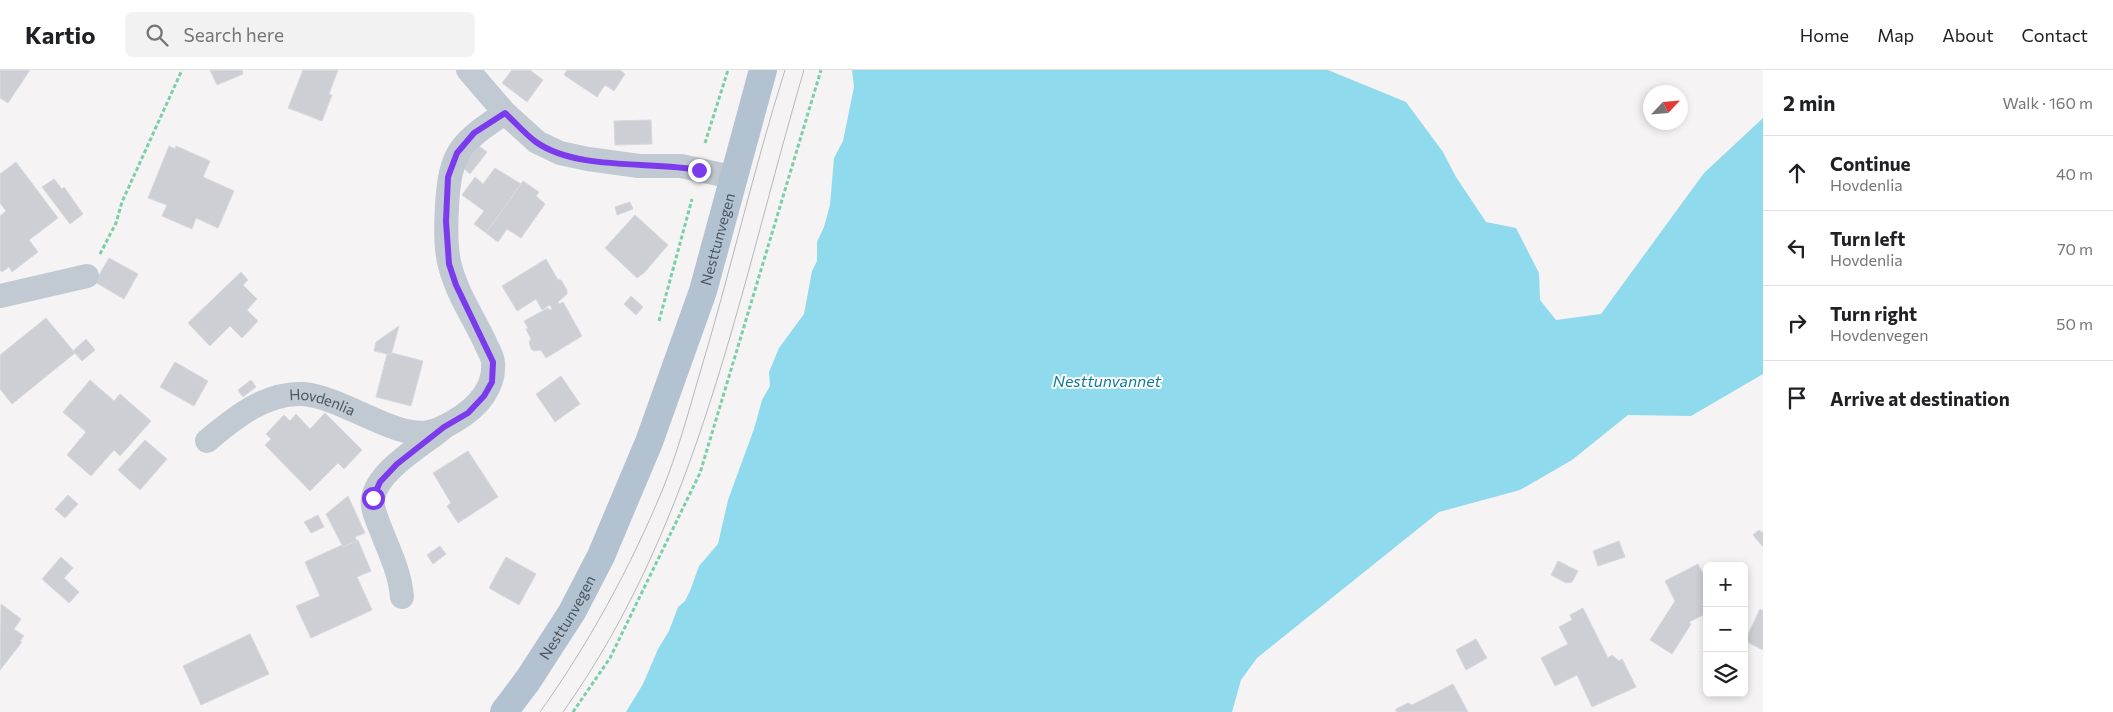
<!DOCTYPE html>
<html lang="en">
<head>
<meta charset="utf-8">
<style>
	:root { --surface:#fff; --page:#f2f2f2; --text:#202124; --muted:#757577; --line:#e0e0e0 }
	body { margin:0; font-family:Commissioner,sans-serif; background:var(--page); color:var(--text) }
	.controls { position:absolute; right:15px; bottom:15px; display:grid; overflow:hidden; border-radius:8px; box-shadow:0 2px 8px #0003 }
	.controls button { width:45px; height:45px; display:grid; place-items:center; padding:0; border:0; border-bottom:1px solid var(--line); background:var(--surface); color:var(--text); font:25px sans-serif }
	.compass { position:absolute; left:1643px; top:15px; width:45px; height:45px; border-radius:50%; background:var(--surface); box-shadow:0 2px 8px #0003; rotate:64deg }
	.stop { position:absolute; width:15px; height:15px; margin:-11px; border:4px solid #7c3aed; border-radius:50%; background:#fff }
	.stop.end { background:#7c3aed; border-color:#fff; box-shadow:0 1px 5px #0008 }
	.list { margin:0; padding:0; list-style:none }
	h2 { display:flex; justify-content:space-between; align-items:center; height:65px; margin:0; padding:0 20px; font-size:21px }
	h2 small { font-size:16px; font-weight:400; color:var(--muted) }
	.list li { display:grid; grid-template-columns:32px 1fr auto; gap:15px; align-items:center; box-sizing:border-box; height:75px; padding:0 20px; border-top:1px solid var(--line) }
	.list b { display:block; font-size:19px; white-space:nowrap }
	.list p { margin:0; font-size:16px; white-space:nowrap; color:var(--muted) }
	.list em { font-size:16px; font-style:normal; color:var(--muted) }
	.icon { flex:none; width:28px; height:28px; fill:none; stroke:currentColor; stroke-width:2; stroke-linecap:round; stroke-linejoin:round }
	.map { position:relative; flex:none; width:1763px; height:642px; overflow:hidden }
	header { display:flex; align-items:center; gap:30px; box-sizing:border-box; height:70px; padding:0 25px; background:var(--surface); border-bottom:1px solid var(--line) }
	header strong { font-size:24px }
	nav { display:flex; gap:28px; margin-inline-start:auto; font-size:18px }
	.search { width:350px; height:45px; background:var(--page); display:flex; align-items:center; gap:12px; box-sizing:border-box; padding:0 18px; border-radius:8px; color:var(--muted); font-size:19px }
	main { display:flex }
	aside { flex:1; background:var(--surface) }
	.map>svg:first-child { display:block }
</style>
</head>
<body>
<header>
<strong>Kartio</strong>
<div class="search"><svg class="icon" aria-label="search" viewBox="0 0 24 24"><circle cx="10" cy="10" r="6"/><path d="M15 15l6 6"/></svg>Search here</div>
<nav><a>Home</a><a>Map</a><a>About</a><a>Contact</a></nav>
</header>
<main>
<div class="map">
<svg width="1763" height="642" viewBox="0 0 1763 642">
	<rect width="100%" height="100%" fill="#f5f3f3"/>
	<path fill="#90daee" d="M852 0H1328L1406 32 1443 82 1456 107 1486 152 1516 158 1539 203 1540 230 1556 250 1601 244 1704 103 1763 48V304L1691 346 1628 345 1572 390 1520 420 1439 442 1257 588 1241 610 1232 642H626L643 614 658 579 669 561 678 537 685 531 690 521 699 496 718 474 728 430 754 359 762 330 770 316 769 302 779 278 804 244 812 201 817 191V172L824 157 830 135 834 88 843 71 854 17Z"/>
	<path fill="#cdcfd5" stroke="#d7d9de" d="M0 0H30L8 33 0 28Z
		M210 0H242L243 4 217 15Z
		M303 0H338L329 24 332 25 322 51 288 38Z
		M512 0H530L543 10 527 32 502 13Z
		M567 0H620L625 4 614 21 605 15 597 27 564 5Z
		M651 50 652 74 615 75 614 51Z
		M169 76 175 79 176 76 210 91 203 107 234 121 218 158 196 148 192 159 162 146 167 135 148 128Z
		M479 76 487 82 470 104 462 97Z
		M16 92 58 148 29 170 38 182 12 202 9 197 2 202 0 200V146L6 141 0 133V104Z
		M495 98 521 114 486 163 474 154 484 141 462 125 475 107 483 114Z
		M54 109 62 119 64 117 83 144 70 154 42 117Z
		M523 111 539 122 536 126 545 134 521 168 507 159 498 172 486 163Z
		M630 132 633 139 617 145 615 137Z
		M635 145 668 175 644 203 637 208 605 178Z
		M109 188 138 204 124 229 95 212Z
		M546 189 558 210H561L567 220V224L558 232 559 234 563 232 582 266 546 288 541 280 534 281 531 279 529 272 531 269 526 259 528 258 524 251 548 238 549 240 552 239 550 235 542 240 536 229 517 241 502 216Z
		M241 202 248 210 243 215 257 229 247 240 258 251 242 268 230 256 210 276 188 253Z
		M631 226 643 237 636 245 624 234Z
		M46 248 75 283 12 334 0 319V285Z
		M399 256 391 285 374 281 376 272Z
		M86 269 95 280 82 291 73 281Z
		M392 283 423 291 411 336 376 327 387 284 391 285Z
		M175 292 208 311 194 336 160 317Z
		M561 306 580 334 555 352 536 324Z
		M90 310 114 331 120 324 151 351 120 386 114 380 91 406 67 385 86 362 63 342Z
		M251 310 256 317 243 327 238 320Z
		M325 343 362 380 344 399 338 393 310 421 265 375 271 369 266 364 284 345 290 351 296 344 310 359Z
		M145 370 167 389 140 420 118 400Z
		M468 381 498 427 458 453 447 436 451 433 433 403Z
		M68 425 78 434 65 448 55 439Z
		M348 426 365 463 355 467 357 471 343 477 326 444Z
		M318 445 324 457 311 463 304 452Z
		M1759 460 1763 463V477L1753 465Z
		M358 470 371 501 357 507 372 540 311 568 296 536 320 526 305 492 342 475 343 477Z
		M1619 471 1625 487 1598 496 1593 481Z
		M440 476 446 484 433 494 427 485Z
		M61 487 73 498 64 508 79 522 69 533 42 509Z
		M506 487 536 504 519 535 489 518Z
		M1558 491 1578 501 1572 512 1566 513 1551 505Z
		M1698 494 1707 511V543L1689 552 1691 554 1672 584 1650 570 1675 531 1665 511Z
		M1 534 21 549 14 559 24 566 20 571 22 572 0 600Z
		M1583 538 1608 588 1612 585 1619 591 1622 589 1636 617 1592 637 1577 605 1555 616 1541 588 1568 574 1559 557 1572 550 1570 545Z
		M1760 539 1763 541V580L1745 571Z
		M250 564 269 604 201 635 183 596Z
		M1476 569 1487 588 1466 600 1456 580Z
		M1453 614 1468 642H1396V639L1408 633 1412 635Z"/>
	<g fill="none" stroke-linecap="round" stroke-linejoin="round">
		<path stroke="#7ad0a6" stroke-width="3" stroke-dasharray="4 2.5" stroke-linecap="butt" d="M705 73 728 0
			M100 184 116 153 122 132 182 0
			M659 251 692 129
			M573 642 610 588 700 403 821 0"/>
		<g stroke="#c1cad2" stroke-width="24">
			<path d="M468 0 505 43 537 72 560 83 588 89 639 96H681L718 104"/>
			<path d="M0 226 87 206"/>
			<path id="s1" d="M207 371C234 348 266 322 303 324 343 327 394 369 429 362 437 361 446 356 453 352 465 345 476 337 484 325 490 316 494 304 493 293 493 286 487 278 485 272 473 247 457 223 450 196 445 178 446 155 447 136 450 81 461 72 505 43"/>
			<path d="M402 527C400 504 391 485 383 465 379 454 371 439 373 428 378 400 423 375 443 358"/>
		</g>
		<path stroke="#b3c2d1" stroke-width="28" id="s2" d="M504 642 528 610 572 542 601 486 649 372 703 221 763 0"/>
		<path stroke="#b5b8bd" stroke-width="1" d="M540 642C589 573 629 500 662 421 677 384 688 344 699 306 730 204 753 101 785 0
			M563 642C699 451 739 220 804 0"/>
	</g>
	<g fill="none" stroke-linecap="round" stroke-linejoin="round">
		<path stroke="#7c3aed" stroke-width="6" d="M373 428 380 412 397 394 444 357 468 343 484 326 492 312 493 292 456 215 449 194 446 151 448 107 457 83 474 63 505 43C515 52 525 64 536 72 577 101 652 91 699 100"/>
	</g>
	<g text-anchor="middle" dominant-baseline="central" stroke-width="4" stroke-linejoin="round" paint-order="stroke">
		<g font-size="15" fill="#4a5661" stroke="#fff">
			<text stroke="none"><textPath href="#s2" startOffset="522">Nesttunvegen</textPath></text>
			<text stroke="none"><textPath href="#s1" startOffset="130">Hovdenlia</textPath></text>
			<text stroke="none"><textPath href="#s2" startOffset="114">Nesttunvegen</textPath></text>
		</g>
		<g font-size="16" font-style="italic" fill="#0c7c9b" stroke="#fff">
			<text x="1107" y="310">Nesttunvannet</text>
		</g>
	</g>
</svg>
<div class="controls">
<button>+</button>
<button>−</button>
<button><svg class="icon" aria-label="layers" viewBox="0 0 24 24"><path d="M12 4l9 5-9 5-9-5zM3 14l9 5 9-5"/></svg></button>
</div>
<svg class="compass" viewBox="-18 -18 36 36"><path d="M0-13l5 13h-10z" fill="#e53935"/><path d="M0 13l5-13h-10z" fill="#757577"/></svg>
<div class="stop" style="left:373px;top:428px"></div>
<div class="stop end" style="left:699px;top:100px"></div>
</div>
<aside>
<h2>2 min<small>Walk · 160 m</small></h2>
<ul class="list">
<li><svg class="icon" aria-label="ahead" viewBox="0 0 24 24"><path d="M12 20V5M6 11l6-6 6 6"/></svg><div><b>Continue</b><p>Hovdenlia</p></div><em>40 m</em></li>
<li><svg class="icon" aria-label="left" viewBox="0 0 24 24"><path d="M17 20v-9H6M10 6l-5 5 5 5"/></svg><div><b>Turn left</b><p>Hovdenlia</p></div><em>70 m</em></li>
<li><svg class="icon" aria-label="right" viewBox="0 0 24 24"><path d="M7 20v-9h11M14 6l5 5-5 5"/></svg><div><b>Turn right</b><p>Hovdenvegen</p></div><em>50 m</em></li>
<li><svg class="icon" aria-label="arrive" viewBox="0 0 24 24"><path d="M6 21V4h12l-3 4 3 4H6"/></svg><div><b>Arrive at destination</b></div></li>
</ul>
</aside>
</main>
</body>
</html>
